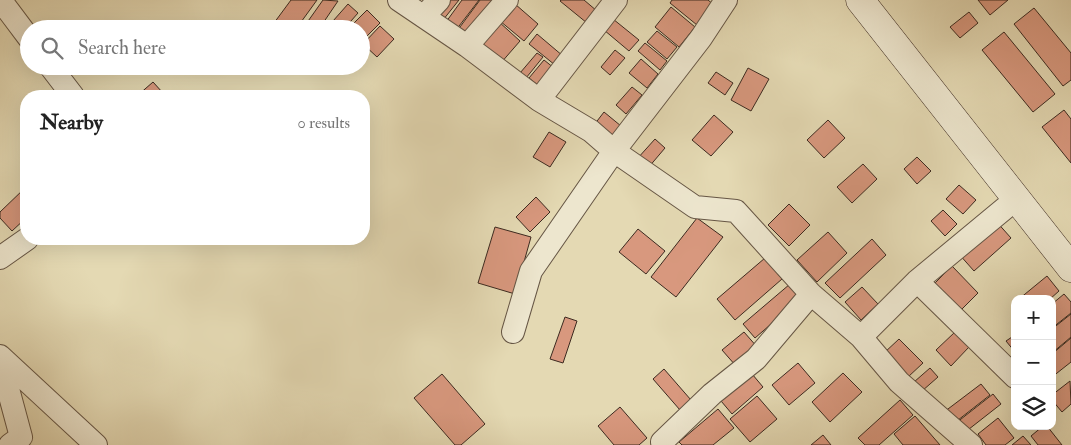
<!DOCTYPE html>
<html lang="en">
<head>
<meta charset="utf-8">
<style>
	:root { --surface:#fff; --page:#f2f2f2; --text:#222; --muted:#767676; --line:#e0e0e0 }
	body { margin:0; font-family:"IM FELL Double Pica",serif; background:var(--page); color:var(--text) }
	.controls { position:absolute; right:15px; bottom:15px; display:grid; overflow:hidden; border-radius:10px; box-shadow:0 5px 20px #0002 }
	.controls button { width:45px; height:45px; display:grid; place-items:center; padding:0; border:0; border-bottom:1px solid var(--line); background:var(--surface); color:var(--text); font:25px sans-serif }
	.list { margin:0; padding:0; list-style:none }
	h2 { display:flex; justify-content:space-between; align-items:center; height:65px; margin:0; padding:0 20px; font-size:21px }
	h2 small { font-size:16px; font-weight:400; color:var(--muted) }
	.icon { flex:none; width:28px; height:28px; fill:none; stroke:currentColor; stroke-width:2; stroke-linecap:round; stroke-linejoin:round }
	.map { position:relative; flex:none; width:1071px; height:445px; overflow:hidden }
	.search { position:absolute; background:var(--surface); box-shadow:0 5px 20px #0002; left:20px; top:20px; width:350px; height:55px; display:flex; align-items:center; gap:12px; box-sizing:border-box; padding:0 18px; border-radius:28px; color:var(--muted); font-size:19px }
	.panel { position:absolute; background:var(--surface); box-shadow:0 5px 20px #0002; left:20px; top:90px; width:350px; height:155px; border-radius:20px }
	.map>svg:first-child { display:block }
</style>
</head>
<body>
<div class="map">
<svg width="1071" height="445" viewBox="0 0 1071 445">
	<rect width="100%" height="100%" fill="#e4d9b3"/>
	<filter id="stains"><feTurbulence type="fractalNoise" baseFrequency=".004" numOctaves="4"/><feColorMatrix values="0 0 0 0 .2 0 0 0 0 .09 0 0 0 0 .02 0 0 0 .5 -.17"/></filter>
	<radialGradient id="worn" r=".72"><stop offset=".6" stop-color="#630" stop-opacity="0"/><stop offset="1" stop-color="#630" stop-opacity=".3"/></radialGradient>
	<path fill="#d8987e" stroke="#3c2a20" d="M291 0H317L296 29H283L274 23Z
		M323 0 338 1 319 29H312L306 24Z
		M449 0H459L443 20 437 15Z
		M462 0H479L456 30 446 22Z
		M480 0H496L468 39 457 31Z
		M561 0H584L597 11 587 23 560 1Z
		M672 0H708L714 5 697 25 670 3Z
		M978 0H1008L990 15Z
		M348 4 358 13 344 29H341L333 21Z
		M515 4 538 24 524 41 500 21Z
		M671 7 695 27 679 47 655 27Z
		M1034 8 1071 53V80L1063 86 1014 24Z
		M367 10 380 23 361 42V29H348Z
		M969 12 978 23 960 38 950 27Z
		M613 19 639 40 629 51 604 30Z
		M498 21 520 41 500 64 478 45Z
		M380 26 394 39 377 57 363 44Z
		M657 31 677 47 667 59 647 42Z
		M1004 32 1055 94 1033 112 982 50Z
		M537 34 563 56 555 65 529 44Z
		M645 43 667 61 660 70 638 51Z
		M615 50 625 58 610 75 601 67Z
		M537 53 543 57 526 78 520 73Z
		M641 59 658 74 647 88 629 73Z
		M544 60 554 68 539 86 529 78Z
		M748 68 769 79 751 111 731 100Z
		M716 72 733 83 725 95 708 83Z
		M153 82 163 93 159 96H137Z
		M632 87 642 95 626 114 616 105Z
		M1064 110 1071 119V163L1042 127Z
		M604 112 621 126 611 139 594 125Z
		M714 115 733 132 711 156 692 140Z
		M828 120 845 138 824 158 807 140Z
		M549 132 566 142 550 167 533 157Z
		M655 139 665 148 648 168 637 159Z
		M917 157 931 171 917 184 904 169Z
		M863 164 877 179 852 203 837 187Z
		M959 185 976 200 963 214 946 199Z
		M26 187V218L12 231 0 218V212Z
		M536 197 550 212 530 232 516 217Z
		M789 204 810 225 789 246 768 225Z
		M943 210 957 224 945 236 931 221Z
		M697 218 723 237 676 297 651 277Z
		M995 220 1011 238 974 271 958 253Z
		M495 227 531 237 515 294 478 283Z
		M638 229 665 251 646 274 619 252Z
		M828 232 847 253 817 282 797 260Z
		M872 239 886 255 840 298 825 283Z
		M765 258 782 279 735 320 717 299Z
		M952 266 978 293 958 313 932 286Z
		M1047 276 1059 291 1050 299H1019Z
		M790 284 801 298 755 338 743 324Z
		M862 287 878 304 861 320 845 302Z
		M1064 294 1071 302V313L1052 328V304Z
		M1071 314V337L1052 353V329Z
		M565 317 577 321 563 363 550 359Z
		M744 332 758 348 736 366 722 350Z
		M955 332 969 347 951 366 936 350Z
		M1015 335V352L1006 341Z
		M1071 338V362L1052 377V354Z
		M899 339 923 363 908 377 884 353Z
		M798 363 815 383 789 405 772 385Z
		M747 368 763 387 732 414 716 395Z
		M930 368 938 377 922 391 914 382Z
		M664 369 691 400 680 410 653 379Z
		M843 373 862 392 830 422 812 402Z
		M442 374 485 424 461 445H455L414 398Z
		M1070 381 1071 404 1062 412 1052 400V395Z
		M981 384 990 395 953 424 944 412Z
		M993 394 1001 404 964 433 956 423Z
		M757 396 777 419 750 442 730 419Z
		M900 400 913 415 879 445H865L858 438Z
		M620 407 647 438 639 445H614L598 426Z
		M718 409 734 428 713 445H682L679 442Z
		M915 416 940 445H903L894 434Z
		M998 418 1014 438 1005 445H986L978 434Z
		M1043 426H1047L1062 445H1038L1031 436Z
		M823 435 831 445H811Z
		M1023 436 1031 445H1012Z"/>
	<g fill="none" stroke-linecap="round" stroke-linejoin="round">
		<defs>
			<path id="street" d="M399 0 467 46 539 100 591 131 614 151 695 207 736 211 811 294 861 337 899 382 971 445
				M0 3 2 2 29 38
				M424 16 439 0
				M467 46 507 0
				M50 66 73 96
				M539 100 616 0
				M0 258 27 239
				M917 281 1015 377
				M513 332 531 271 614 151 701 38 726 0
				M861 337 917 281 1016 199
				M0 356 96 445
				M0 359 21 437 10 445
				M662 442 712 394 756 359 811 294"/>
			<path id="secondary" d="M860 0 1071 268"/>
		</defs>
		<use href="#street" stroke="#665645" stroke-width="24"/>
		<use href="#secondary" stroke="#3c2a20" stroke-width="29"/>
		<use href="#street" stroke="#ede6ce" stroke-width="22"/>
		<use href="#secondary" stroke="#ede6ce" stroke-width="28"/>
	</g>
	<rect width="100%" height="100%" filter="url(#stains)"/>
	<rect width="100%" height="100%" fill="url(#worn)"/>
</svg>
<div class="controls">
<button>+</button>
<button>−</button>
<button><svg class="icon" aria-label="layers" viewBox="0 0 24 24"><path d="M12 4l9 5-9 5-9-5zM3 14l9 5 9-5"/></svg></button>
</div>
<div class="search"><svg class="icon" aria-label="search" viewBox="0 0 24 24"><circle cx="10" cy="10" r="6"/><path d="M15 15l6 6"/></svg>Search here</div>
<section class="panel">
<h2>Nearby<small>0 results</small></h2>
<ul class="list">
</ul>
</section>
</div>
</body>
</html>
